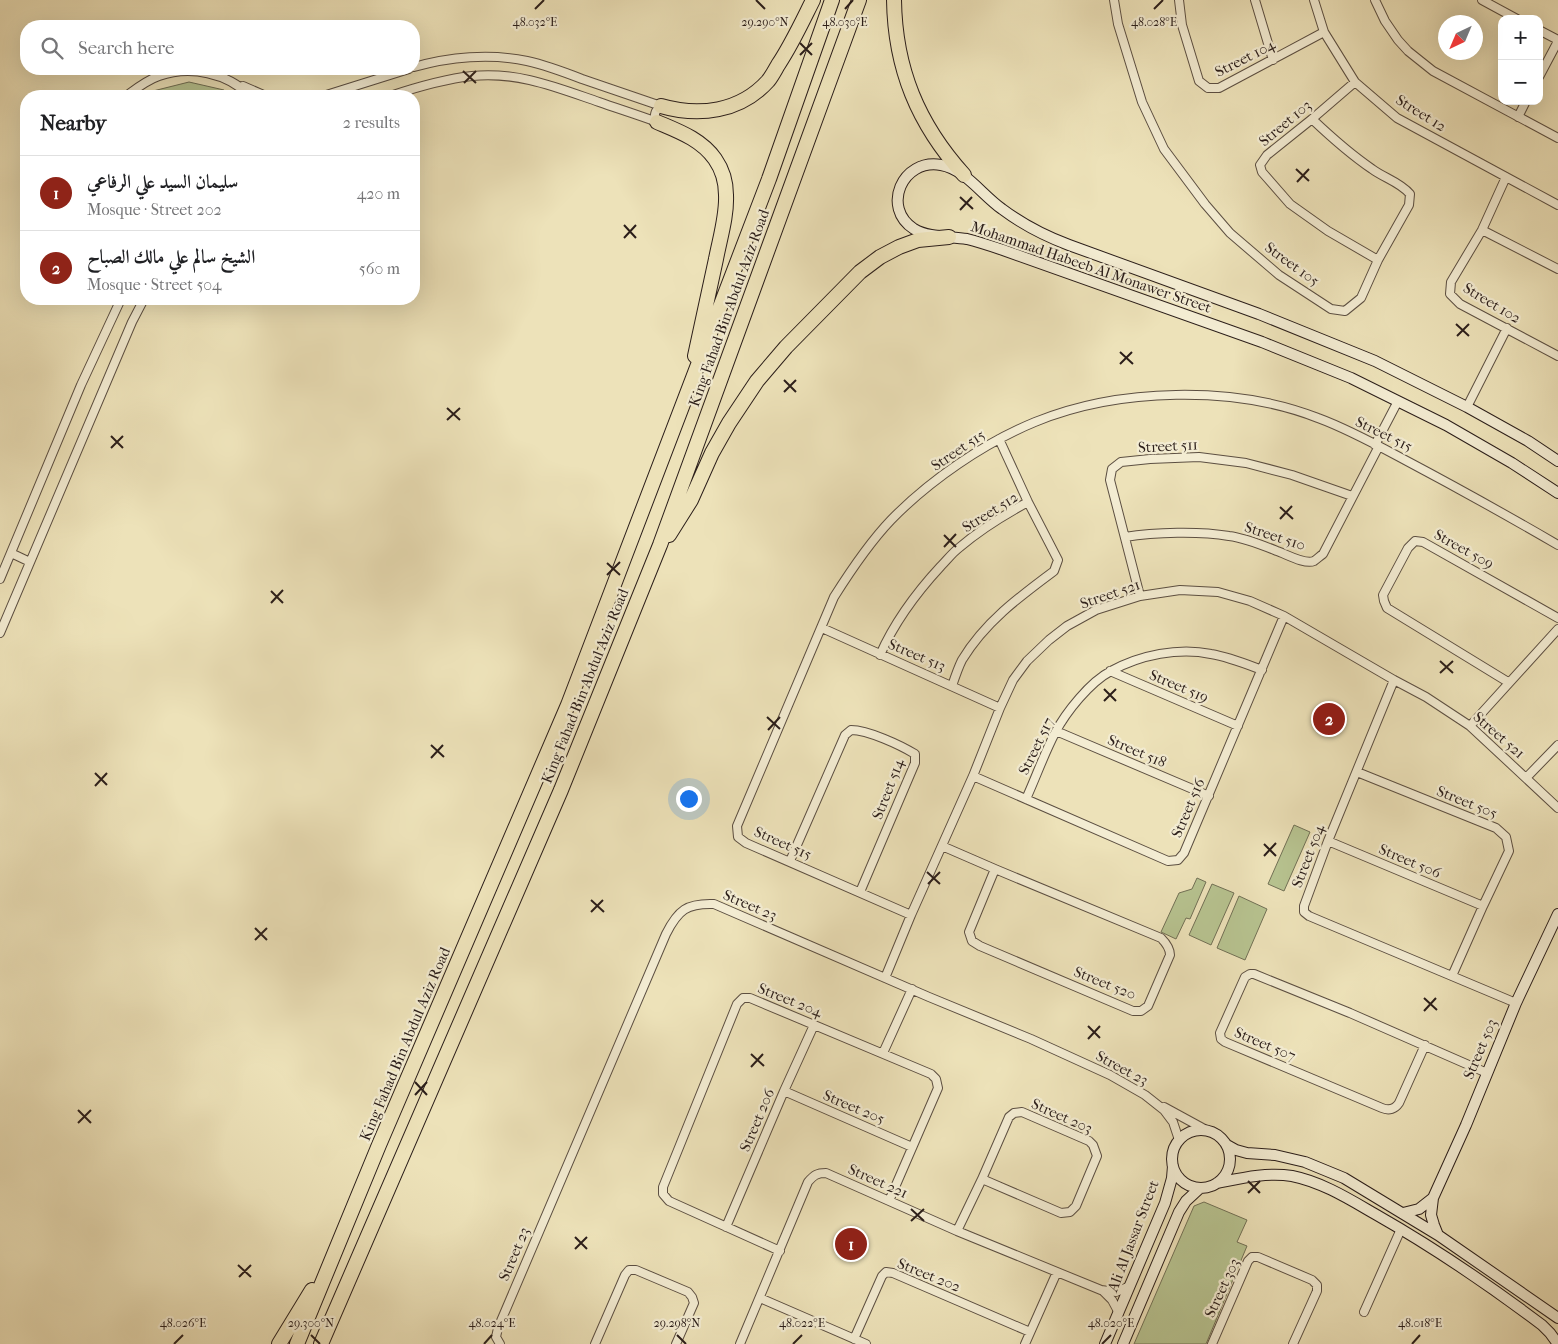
<!DOCTYPE html>
<html lang="en">
<head>
<meta charset="utf-8">
<style>
	:root { --surface:#fff; --page:#f2f2f2; --text:#202124; --muted:#757577; --line:#e0e0e0; --accent:#8f2418 }
	body { margin:0; font-family:"IM FELL French Canon",Amiri,serif; background:var(--page); color:var(--text) }
	.controls { position:absolute; right:15px; top:15px; display:grid; overflow:hidden; border-radius:10px; box-shadow:0 5px 20px #0002 }
	.controls button { width:45px; height:45px; display:grid; place-items:center; padding:0; border:0; border-bottom:1px solid var(--line); background:var(--surface); color:var(--text); font:25px sans-serif }
	.compass { position:absolute; left:1438px; top:15px; width:45px; height:45px; border-radius:50%; background:var(--surface); box-shadow:0 5px 20px #0002; rotate:224deg }
	.you { position:absolute; left:688px; top:798px; width:18px; height:18px; margin:-12px; border:4px solid #fff; border-radius:50%; background:#1a73e8; box-shadow:0 0 0 8px #1a73e833 }
	.badge { display:grid; place-items:center; width:32px; height:32px; border-radius:50%; background:var(--accent); color:#fff; font-size:16px; font-weight:700 }
	.pin { position:absolute; translate:-50% -50%; border:2px solid #fff; box-shadow:0 1px 5px #0006 }
	.list { margin:0; padding:0; list-style:none }
	h2 { display:flex; justify-content:space-between; align-items:center; height:65px; margin:0; padding:0 20px; font-size:21px }
	h2 small { font-size:16px; font-weight:400; color:var(--muted) }
	.list li { display:grid; grid-template-columns:32px 1fr auto; gap:15px; align-items:center; box-sizing:border-box; height:75px; padding:0 20px; border-top:1px solid var(--line) }
	.list b { display:block; font-size:19px; white-space:nowrap }
	.list p { margin:0; font-size:16px; white-space:nowrap; color:var(--muted) }
	.list em { font-size:16px; font-style:normal; color:var(--muted) }
	.icon { flex:none; width:28px; height:28px; fill:none; stroke:currentColor; stroke-width:2; stroke-linecap:round; stroke-linejoin:round }
	.map { position:relative; flex:none; width:1558px; height:1344px; overflow:hidden }
	.search { position:absolute; background:var(--surface); box-shadow:0 5px 20px #0002; left:20px; top:20px; width:400px; height:55px; display:flex; align-items:center; gap:12px; box-sizing:border-box; padding:0 18px; border-radius:20px; color:var(--muted); font-size:19px }
	.panel { position:absolute; background:var(--surface); box-shadow:0 5px 20px #0002; left:20px; top:90px; width:400px; height:215px; border-radius:20px }
	.map>svg:first-child { display:block }
</style>
</head>
<body>
<div class="map">
<svg width="1558" height="1344" viewBox="0 0 1558 1344">
	<rect width="100%" height="100%" fill="#ede2b9"/>
	<filter id="stains"><feTurbulence type="fractalNoise" baseFrequency=".004" numOctaves="4"/><feColorMatrix values="0 0 0 0 .2 0 0 0 0 .09 0 0 0 0 .02 0 0 0 .5 -.17"/></filter>
	<radialGradient id="worn" r=".72"><stop offset=".6" stop-color="#630" stop-opacity="0"/><stop offset="1" stop-color="#630" stop-opacity=".3"/></radialGradient>
	<path fill="#b7c390" stroke="#717055" d="M189 82 224 90 230 96H148L153 91Z
		M1294 825 1310 832 1284 891 1268 884Z
		M1197 878 1206 882 1190 919 1186 918 1176 939 1161 932 1179 893 1192 889Z
		M1212 884 1234 893 1211 945 1189 935Z
		M1239 896 1267 909 1245 960 1217 948Z
		M1204 1202 1247 1220 1237 1242 1247 1246 1206 1344H1134L1194 1206Z"/>
	<g fill="none" stroke-linecap="round" stroke-linejoin="round">
		<defs>
			<path id="street" d="M1114 0 1118 24 1142 102 1164 149 1205 204 1230 233 1279 275 1331 309 1345 311 1361 298 1378 260 1409 205 1410 194C1400 182 1384 178 1372 169 1350 154 1331 137 1312 119
				M1179 0 1182 25 1199 81 1208 88H1219L1324 32
				M1255 0 1273 60
				M1314 0 1324 32 1355 82 1397 118 1558 205
				M1375 0 1385 21 1398 40 1408 51 1433 71 1558 138
				M1482 0 1517 19
				M1539 30 1558 40
				M414 67C449 57 490 53 527 61 545 65 564 72 582 79 608 88 634 97 661 106 655 110 653 116 657 122
				M1539 77 1558 41
				M1355 82 1312 119 1267 155 1260 165 1262 172 1290 204 1328 231 1378 260
				M243 86 266 96
				M126 96C137 88 147 80 159 76 190 65 228 73 250 96
				M323 96 409 69
				M390 96C417 87 444 79 472 76 517 71 558 88 599 102 619 109 638 115 657 122
				M1518 117 1526 101
				M1506 177 1482 230 1451 282 1450 294 1460 304 1558 356
				M1482 230 1558 269
				M1467 407 1507 328
				M1375 445 1398 401
				M1125 537C1155 532 1200 531 1229 536 1245 538 1262 545 1277 551 1286 554 1305 565 1314 561 1317 559 1320 556 1323 554L1379 446
				M11 553 30 562
				M0 579 81 385 121 299
				M1140 596 1110 480 1112 469 1121 462 1150 459 1199 457 1246 463 1292 475 1352 496
				M822 628 1000 708
				M0 633 132 322 144 299
				M880 655C895 621 916 593 941 566 947 560 953 552 960 547 981 529 1004 515 1028 502
				M1110 671 1238 726
				M1394 680 1328 841 1304 906V912L1309 916 1516 1003
				M1508 682 1387 608 1384 601 1383 595 1408 548 1415 541 1423 542 1558 618
				M952 686C955 677 958 668 962 660 985 622 1019 597 1054 571L1058 560 1028 502 999 439
				M1470 726 1558 629
				M1056 731 1209 796
				M1357 772 1496 828 1506 837 1509 851 1483 906 1452 976
				M973 776 1168 861 1178 860 1184 853 1284 616
				M1526 778 1558 745
				M1026 799C1036 777 1044 754 1055 733 1066 712 1090 682 1111 671 1140 655 1179 647 1211 654 1229 657 1246 664 1262 670
				M1328 841 1483 906
				M942 846 995 869 969 932 972 941 980 946 1133 1011H1141L1148 1006 1170 955C1170 948 1166 943 1161 938L995 869
				M790 861 845 735 851 730C868 730 900 745 915 754V763L860 892
				M911 915 746 843 738 837 737 826 834 597C851 570 869 543 891 520 930 480 984 443 1035 422 1118 388 1234 385 1318 418 1348 429 1377 445 1405 460 1456 487 1508 516 1558 545
				M885 978 911 915 973 776 1000 708 1013 680 1027 661 1049 640 1067 626 1096 610 1140 596 1180 590 1218 592 1250 601 1284 616 1394 680 1426 697 1470 726 1558 808
				M1425 1045 1399 1103C1395 1109 1389 1111 1382 1108L1225 1042 1221 1039 1220 1033 1245 977 1250 974H1254L1350 1013 1487 1073
				M883 1053 912 989
				M784 1091 912 1147
				M1164 1107 1208 1131
				M726 1227 784 1091 814 1025
				M957 1231 982 1179 1061 1213 1070 1212 1076 1206 1097 1156 1093 1145 1089 1141 1022 1112 1014 1113 1009 1117 982 1179
				M780 1251 669 1201 663 1194V1187L737 1004 743 998H750L931 1074 936 1079 938 1088 889 1201
				M1103 1291 1112 1300 1119 1313
				M760 1298 866 1344
				M1364 1312 1401 1229
				M854 1339 882 1276 886 1272 893 1273 1030 1332
				M500 1344 496 1337 498 1328 666 934C678 910 687 903 714 904L929 997 1031 1039 1110 1075 1145 1095 1164 1110 1173 1122 1179 1140
				M595 1344 625 1275 629 1270H636L688 1292 692 1297 694 1303 676 1344
				M740 1344 808 1182C814 1175 817 1173 826 1173L957 1231 1101 1290 1116 1292 1130 1286
				M1025 1344 1057 1272
				M1212 1344 1248 1261 1252 1257H1258L1312 1280 1317 1285V1291L1293 1344"/>
			<path id="secondary" d="M1558 461 1528 441 1467 407 1375 361 1259 314 1069 245C1045 236 1022 224 1002 209 982 195 965 169 941 165 902 158 881 208 914 229 929 238 950 236 967 239 979 242 991 246 1003 250L1262 342 1351 378 1446 425 1512 463 1558 493
				M1172 1159a29 29 0 1 1 58 0a29 29 0 1 1-58 0Z
				M1227 1145 1236 1150 1247 1153 1275 1155 1305 1162 1344 1178 1438 1235 1558 1318
				M1217 1183C1242 1178 1267 1172 1292 1176 1322 1182 1349 1199 1375 1214 1433 1247 1489 1285 1542 1325L1550 1333 1558 1344
				M1403 1213 1419 1209 1433 1198
				M1438 1235 1434 1225 1431 1215 1433 1198 1466 1125 1516 1003 1558 914
				M1105 1344 1165 1203 1172 1178 1173 1166
				M1123 1344 1179 1212 1186 1201 1200 1188"/>
			<path id="highway" d="M894 0C895 69 918 124 964 175
				M661 106C699 117 740 112 768 81 772 76 775 70 778 65 792 44 802 22 813 0
				M657 122C678 131 701 139 715 159 722 169 726 182 726 195 727 216 720 238 716 259 709 291 702 324 695 356
				M669 535 691 500 712 453 729 423 757 381 786 347 860 272 880 257 899 247 918 240 949 237
				M279 1344 312 1290
				M297 1344 379 1145 568 705 769 179 832 0
				M321 1344 561 790 660 545 859 0"/>
		</defs>
		<use href="#street" stroke="#5c4f42" stroke-width="10"/>
		<use href="#secondary" stroke="#2b1e1a" stroke-width="12"/>
		<use href="#highway" stroke="#2b1e1a" stroke-width="16"/>
		<use href="#street" stroke="#f3ecd2" stroke-width="8"/>
		<use href="#secondary" stroke="#f3ecd2" stroke-width="10"/>
		<use href="#highway" stroke="#ede2b9" stroke-width="14"/>
	</g>
	<path fill="none" stroke="#2b1e1a" stroke-width="2" d="M756 0 765 9M535 9 544 0M845 9 853 0M1154 9 1163 0M800 43 812 55M800 55 812 43M463 71 476 83M464 83 476 71M1296 169 1309 181M1297 182 1309 169M960 197 973 209M960 210 972 197M624 225 636 238M624 238 636 225M1456 324 1469 336M1457 336 1469 324M1120 352 1133 364M1120 364 1132 352M784 380 796 392M784 392 796 380M447 408 460 420M447 420 460 408M111 436 123 448M111 448 123 436M1280 507 1293 519M1280 519 1292 506M944 535 956 547M944 547 956 534M607 563 620 575M607 575 620 562M271 591 283 603M271 603 283 590M1440 661 1453 673M1440 673 1453 661M1104 689 1116 701M1104 701 1116 689M767 717 780 729M768 730 780 717M431 745 444 757M431 758 443 745M95 773 107 785M95 786 107 773M1264 844 1276 856M1264 856 1276 843M927 872 940 884M928 884 940 872M591 900 604 912M591 912 603 900M255 928 267 940M255 940 267 928M1424 998 1437 1010M1424 1011 1436 998M1088 1026 1100 1038M1088 1039 1100 1026M751 1054 764 1066M751 1067 763 1054M415 1082 427 1095M415 1095 427 1082M78 1110 91 1123M78 1123 91 1110M1248 1181 1260 1193M1248 1193 1260 1181M911 1209 924 1221M911 1221 924 1209M575 1237 587 1249M575 1249 587 1237M238 1265 251 1277M239 1277 251 1265M311 1335 320 1344M677 1335 686 1344M174 1344 183 1335M484 1344 492 1335M793 1344 802 1335M1102 1344 1111 1335M1412 1344 1420 1335"/>
	<g text-anchor="middle" dominant-baseline="central" stroke-width="4.5" stroke-linejoin="round" paint-order="stroke">
		<g font-size="15" fill="#2b1e1a" stroke="#f3ecd2">
			<text transform="translate(1245 58) rotate(-27)">Street 104</text>
			<text transform="translate(1421 113) rotate(32)">Street 12</text>
			<text transform="translate(1285 123) rotate(-40)">Street 103</text>
			<text transform="translate(1292 264) rotate(36)">Street 105</text>
			<text transform="translate(1091 267) rotate(19)">Mohammad Habeeb Al Monawer Street</text>
			<text transform="translate(1492 303) rotate(31)">Street 102</text>
			<text transform="translate(729 308) rotate(-70)">King Fahad Bin Abdul Aziz Road</text>
			<text transform="translate(1384 434) rotate(26)">Street 515</text>
			<text transform="translate(1168 446) rotate(-3)">Street 511</text>
			<text transform="translate(958 450) rotate(-34)">Street 515</text>
			<text transform="translate(990 512) rotate(-32)">Street 512</text>
			<text transform="translate(1275 536) rotate(18)">Street 510</text>
			<text transform="translate(1464 549) rotate(29)">Street 509</text>
			<text transform="translate(1110 594) rotate(-19)">Street 521</text>
			<text transform="translate(917 655) rotate(23)">Street 513</text>
			<text transform="translate(585 686) rotate(-68)">King Fahad Bin Abdul Aziz Road</text>
			<text transform="translate(1179 686) rotate(23)">Street 519</text>
			<text transform="translate(1499 735) rotate(41)">Street 521</text>
			<text transform="translate(1036 746) rotate(-64)">Street 517</text>
			<text transform="translate(1137 751) rotate(23)">Street 518</text>
			<text transform="translate(888 789) rotate(-69)">Street 514</text>
			<text transform="translate(1467 802) rotate(22)">Street 505</text>
			<text transform="translate(1188 808) rotate(-67)">Street 516</text>
			<text transform="translate(783 843) rotate(24)">Street 515</text>
			<text transform="translate(1308 856) rotate(-69)">Street 504</text>
			<text transform="translate(1410 861) rotate(23)">Street 506</text>
			<text transform="translate(750 905) rotate(23)">Street 23</text>
			<text transform="translate(1105 983) rotate(22)">Street 520</text>
			<text transform="translate(790 1000) rotate(22)">Street 204</text>
			<text transform="translate(405 1044) rotate(-67)">King Fahad Bin Abdul Aziz Road</text>
			<text transform="translate(1265 1044) rotate(23)">Street 507</text>
			<text transform="translate(1480 1049) rotate(-67)">Street 503</text>
			<text transform="translate(1122 1068) rotate(28)">Street 23</text>
			<text transform="translate(854 1107) rotate(23)">Street 205</text>
			<text transform="translate(1062 1116) rotate(24)">Street 203</text>
			<text transform="translate(757 1120) rotate(-67)">Street 206</text>
			<text transform="translate(878 1181) rotate(24)">Street 221</text>
			<text transform="translate(1133 1236) rotate(-69)">Ali Al Jassar Street</text>
			<text transform="translate(514 1254) rotate(-67)">Street 23</text>
			<text transform="translate(929 1275) rotate(22)">Street 202</text>
			<text transform="translate(1222 1288) rotate(-65)">Street 303</text>
		</g>
	</g>
	<g font-size="12" text-anchor="middle" fill="#2b1e1a" stroke="#f3ecd2" stroke-width="4.5" stroke-linejoin="round" paint-order="stroke">
		<text x="765" y="26">29.290°N</text>
		<text x="535" y="26">48.032°E</text>
		<text x="845" y="26">48.030°E</text>
		<text x="1154" y="26">48.028°E</text>
		<text x="183" y="1327">48.026°E</text>
		<text x="492" y="1327">48.024°E</text>
		<text x="802" y="1327">48.022°E</text>
		<text x="1111" y="1327">48.020°E</text>
		<text x="1420" y="1327">48.018°E</text>
		<text x="311" y="1327">29.300°N</text>
		<text x="677" y="1327">29.298°N</text>
	</g>
	<rect width="100%" height="100%" filter="url(#stains)"/>
	<rect width="100%" height="100%" fill="url(#worn)"/>
</svg>
<div class="controls">
<button>+</button>
<button>−</button>
</div>
<svg class="compass" viewBox="-18 -18 36 36"><path d="M0-13l5 13h-10z" fill="#e53935"/><path d="M0 13l5-13h-10z" fill="#757577"/></svg>
<div class="you"></div>
<div class="pin badge" style="left:851px;top:1244px">1</div>
<div class="pin badge" style="left:1329px;top:719px">2</div>
<div class="search"><svg class="icon" aria-label="search" viewBox="0 0 24 24"><circle cx="10" cy="10" r="6"/><path d="M15 15l6 6"/></svg>Search here</div>
<section class="panel">
<h2>Nearby<small>2 results</small></h2>
<ul class="list">
<li><span class="badge">1</span><div><b>سليمان السيد علي الرفاعي</b><p>Mosque · Street 202</p></div><em>420 m</em></li>
<li><span class="badge">2</span><div><b>الشيخ سالم علي مالك الصباح</b><p>Mosque · Street 504</p></div><em>560 m</em></li>
</ul>
</section>
</div>
</body>
</html>
